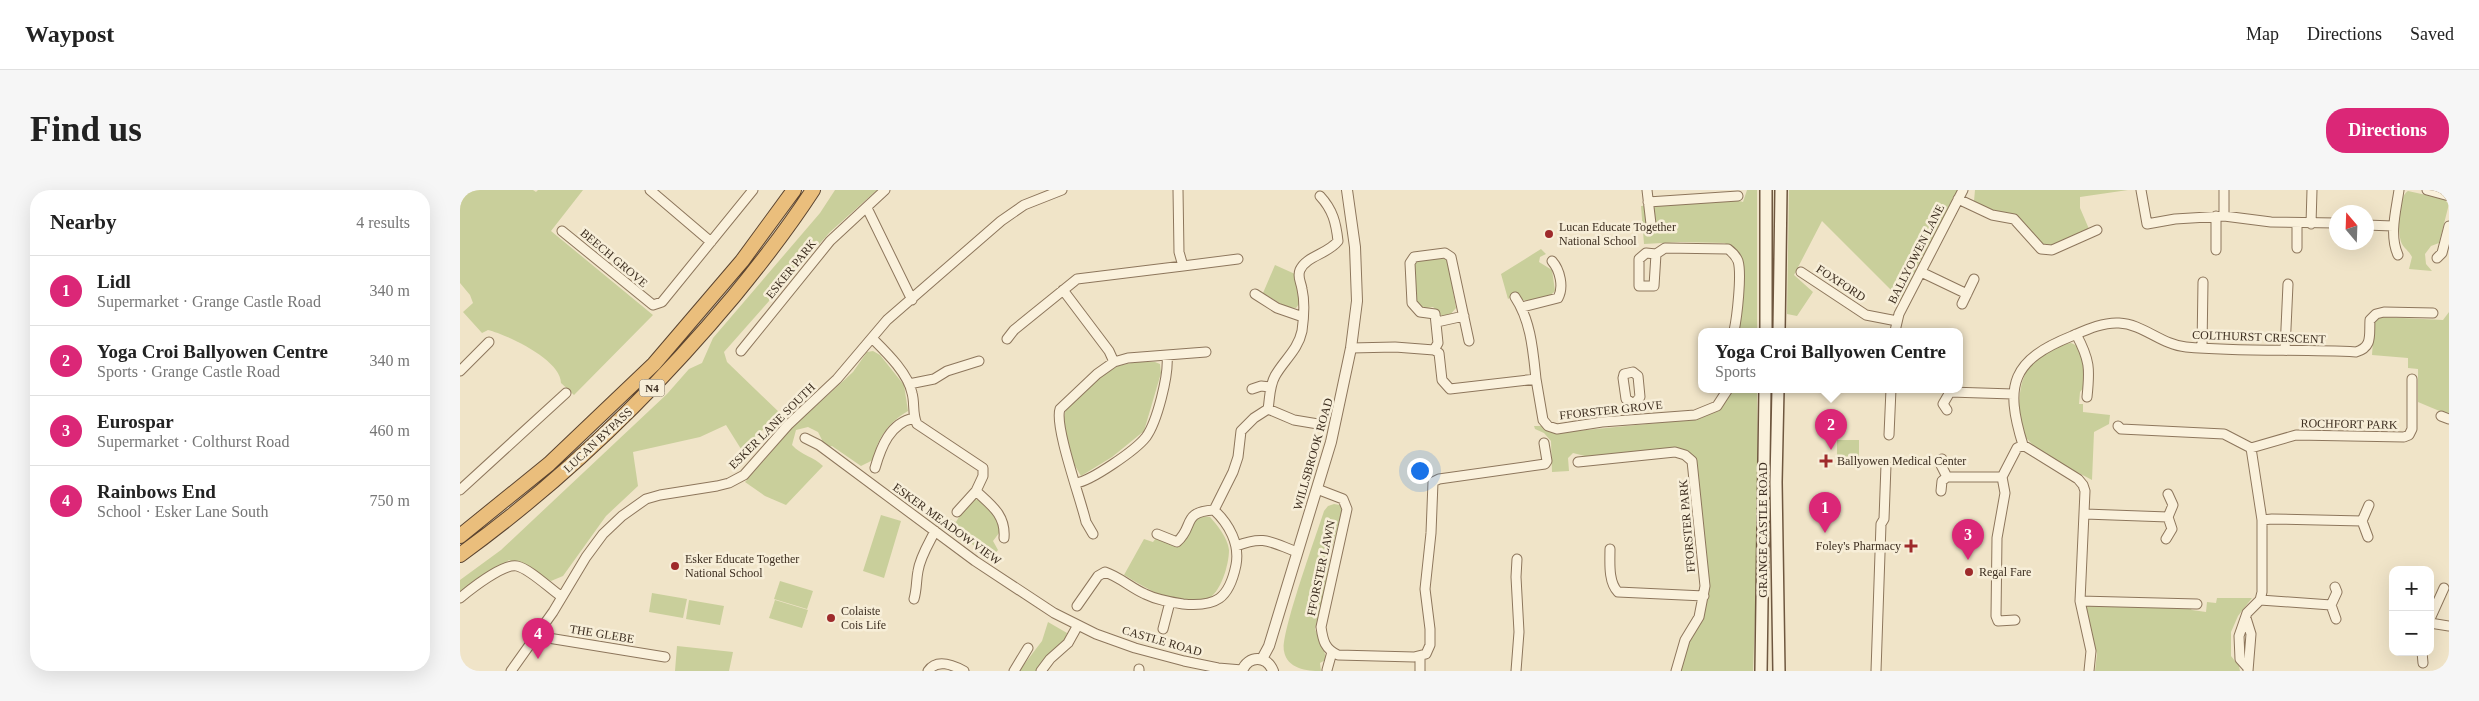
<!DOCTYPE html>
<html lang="en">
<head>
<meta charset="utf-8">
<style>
	:root { --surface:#fff; --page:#f6f6f6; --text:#222; --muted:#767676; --line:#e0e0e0; --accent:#db2777 }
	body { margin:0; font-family:Georgia,serif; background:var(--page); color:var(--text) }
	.controls { position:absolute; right:15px; bottom:15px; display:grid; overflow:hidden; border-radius:10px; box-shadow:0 5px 20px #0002 }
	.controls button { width:45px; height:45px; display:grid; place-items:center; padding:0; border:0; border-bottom:1px solid var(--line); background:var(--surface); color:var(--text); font:25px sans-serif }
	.compass { position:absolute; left:1869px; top:15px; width:45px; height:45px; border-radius:50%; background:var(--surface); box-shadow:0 5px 20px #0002; rotate:341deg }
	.you { position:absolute; left:959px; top:280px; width:18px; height:18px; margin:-12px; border:4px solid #fff; border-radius:50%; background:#1a73e8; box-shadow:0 0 0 8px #1a73e833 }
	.badge { display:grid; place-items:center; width:32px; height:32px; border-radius:50%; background:var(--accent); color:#fff; font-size:16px; font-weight:700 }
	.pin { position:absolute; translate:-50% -41px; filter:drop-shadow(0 1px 2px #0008) }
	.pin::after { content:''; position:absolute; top:26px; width:18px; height:15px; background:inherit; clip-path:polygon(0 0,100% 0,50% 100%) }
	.popup { position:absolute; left:1238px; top:138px; width:265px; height:65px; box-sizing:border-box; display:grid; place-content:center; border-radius:10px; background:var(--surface); filter:drop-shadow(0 1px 4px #0005); font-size:16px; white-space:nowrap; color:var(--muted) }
	.popup b { font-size:19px; color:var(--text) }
	.popup::after { content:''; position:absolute; left:50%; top:100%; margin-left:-10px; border:10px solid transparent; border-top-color:var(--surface) }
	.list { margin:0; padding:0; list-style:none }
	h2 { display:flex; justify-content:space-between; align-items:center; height:65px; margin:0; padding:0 20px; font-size:21px }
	h2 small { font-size:16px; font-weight:400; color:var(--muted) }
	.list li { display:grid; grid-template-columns:32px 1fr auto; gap:15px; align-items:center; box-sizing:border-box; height:70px; padding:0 20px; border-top:1px solid var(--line) }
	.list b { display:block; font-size:19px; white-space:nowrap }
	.list p { margin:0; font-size:16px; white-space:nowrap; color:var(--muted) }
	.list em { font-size:16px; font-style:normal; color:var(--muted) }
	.map { position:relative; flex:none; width:1989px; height:481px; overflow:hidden; border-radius:20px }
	header { display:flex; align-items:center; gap:30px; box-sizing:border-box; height:70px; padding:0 25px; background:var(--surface); border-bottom:1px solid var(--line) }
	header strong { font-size:24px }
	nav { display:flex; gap:28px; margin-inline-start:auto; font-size:18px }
	.intro { display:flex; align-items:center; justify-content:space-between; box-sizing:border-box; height:120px; padding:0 30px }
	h1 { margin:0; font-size:35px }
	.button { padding:12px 22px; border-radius:20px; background:var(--accent); color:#fff; font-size:18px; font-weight:700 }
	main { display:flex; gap:30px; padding:0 30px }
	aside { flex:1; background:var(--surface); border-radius:20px; box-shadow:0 5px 20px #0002 }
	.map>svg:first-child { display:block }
</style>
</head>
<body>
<header>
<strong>Waypost</strong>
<nav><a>Map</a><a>Directions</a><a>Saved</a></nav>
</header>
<div class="intro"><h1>Find us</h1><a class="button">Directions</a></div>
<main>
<aside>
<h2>Nearby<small>4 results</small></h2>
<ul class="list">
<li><span class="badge">1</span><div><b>Lidl</b><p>Supermarket · Grange Castle Road</p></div><em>340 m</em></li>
<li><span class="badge">2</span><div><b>Yoga Croi Ballyowen Centre</b><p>Sports · Grange Castle Road</p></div><em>340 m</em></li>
<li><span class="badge">3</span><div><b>Eurospar</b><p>Supermarket · Colthurst Road</p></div><em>460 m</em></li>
<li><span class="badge">4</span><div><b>Rainbows End</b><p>School · Esker Lane South</p></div><em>750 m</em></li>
</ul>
</aside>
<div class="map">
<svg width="1989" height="481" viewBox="0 0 1989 481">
	<rect width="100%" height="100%" fill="#f0e4c8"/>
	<path fill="#c9cf9b" d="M0 0H73L76 2 78 0H123L91 41 193 125 114 205 101 193C101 170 48 145 28 140L22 143 3 122 13 113 10 105 0 93Z
		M375 0H417L370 42 264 162 267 172 321 224 281 259 266 235 240 247 173 262 178 296 146 326 103 386 91 391 49 370 0 405V390L41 360 207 204 229 179 242 173 253 148 360 23Z
		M1287 0H1297V141H1278L1281 127V73L1265 53 1220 52 1184 54 1181 16 1273 9 1283 12Z
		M1329 0H1500L1441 110 1362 31 1334 85 1353 102 1337 126 1327 124Z
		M1515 0H1668L1620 7V18L1629 39 1592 56H1582L1560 29 1529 19 1514 11Z
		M1948 1 1984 9 1989 14 1979 53 1971 56 1965 64 1966 74 1972 81 1949 79 1952 67C1949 61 1945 59 1942 54 1937 45 1938 6 1948 1Z
		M1081 59 1086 64 1080 67 1079 72 1092 80 1095 101C1089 109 1069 113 1060 109L1056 103 1048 109 1041 84Z
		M983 66 988 73 996 118 989 126H982L973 117 961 119 955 112 953 72 955 70Z
		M815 75 835 84 839 114 836 118 826 117 803 103Z
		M1989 122V225L1958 212V179L1948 178V168L1912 165 1914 134 1917 128 1923 127 1983 130Z
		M1611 153C1628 159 1626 180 1626 195L1620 202 1619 214H1623V222L1650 225 1649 234 1634 242 1632 290C1612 279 1586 269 1570 252 1560 243 1559 229 1559 217 1560 191 1564 176 1587 163 1595 158 1602 154 1611 153Z
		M413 161 420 165 444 195 448 221C428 233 418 247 413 270L401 276 372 256 366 258 358 242 348 237 336 240 332 255C341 265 354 267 363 276L326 315 305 306 285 292 331 239 393 182 407 162Z
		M676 172H695L700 174 701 183 684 241 652 267 621 286 614 274 603 231 606 219 642 186 658 176Z
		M1271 199H1297L1298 344 1293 481H1219L1229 450 1245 420 1235 269 1229 263 1220 259 1129 267 1113 263 1108 268 1109 281 1092 282 1091 251 1084 243 1075 239 1074 236H1081L1095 243 1238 229C1255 223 1265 216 1271 199Z
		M1377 250H1399V275H1377Z
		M510 308C526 310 538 324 542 339L533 351 538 360 531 368 483 333 488 328 496 332Z
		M874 314 880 315 882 321 870 365 865 399 855 439 867 469 860 473 861 481C847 481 827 479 824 461 820 445 857 343 864 321L868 316Z
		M421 325 441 331 424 388 403 381Z
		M741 326 750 327C757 335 768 348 769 360 769 374 761 404 746 410 718 419 686 398 664 385L684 349 693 352 696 348 719 356 733 332Z
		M320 391 353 401 347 419 314 409Z
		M192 403 227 409 223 428 189 422Z
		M1757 408H1792L1778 426 1771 442V466L1779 476 1780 481H1635L1637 464 1626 420 1627 416 1632 414 1728 417 1732 420 1746 422 1747 412 1756 413Z
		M229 410 264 416 260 435 226 429Z
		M315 410 348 420 342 438 309 428Z
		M588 432 607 443 605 450 579 481H559L582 451Z
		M217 456 273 462 269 481H215Z"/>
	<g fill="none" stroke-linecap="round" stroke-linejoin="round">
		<defs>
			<path id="minor" d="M190 0 251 52
				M1187 0 1191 34
				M1681 0 1687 34 1715 29 1764 26 1811 32 1876 33
				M1764 0V26
				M1967 0 1989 6
				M1498 9 1532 25 1554 29 1581 59 1592 60 1637 40
				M1188 12 1278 6
				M407 18 452 110
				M1837 34V58
				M1851 34 1852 0
				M1906 35 1933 36
				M102 41 193 115 202 112 293 0
				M1756 60V26
				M1186 63 1196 64 1194 96H1179V69Z
				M1196 64 1205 58 1268 59C1272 62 1276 66 1278 71 1282 84 1277 127 1274 141
				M1938 65C1929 45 1936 21 1939 0
				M1977 68 1982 63 1989 36
				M723 76 778 69
				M1341 82 1406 125 1437 131
				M1461 82 1507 104
				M603 100 649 161 654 172
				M795 104 817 118 843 127
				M1055 107C1071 131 1073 161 1076 189
				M1502 114 1514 89
				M1062 117 1098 108C1104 97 1100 80 1092 71
				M977 132 1004 126
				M1435 141 1439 124 1503 0
				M1616 144C1630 170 1630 179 1627 207
				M412 148C426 162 448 183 452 203 455 213 452 224 457 234L523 278V286L516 301C531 315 546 325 544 348
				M547 149 554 140 617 89 723 76 719 62 718 0
				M1742 157 1743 92
				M891 158 935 157 974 160 979 163 982 190 990 199 1076 189 1083 230 1088 236 1097 239 1142 232 1235 225 1257 216 1268 199
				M974 160 978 153 975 124 960 122 952 113 950 73 954 67 985 63 991 67 1009 151
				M1825 160 1828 94
				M281 161 370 51 425 0
				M0 181 29 152
				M1173 182 1178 186 1180 207 1174 214 1166 209 1163 188 1164 184Z
				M449 194 474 189 487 181 519 171
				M792 199 801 196 810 197
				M808 219 834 230 858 234
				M1487 220 1483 214 1490 202 1553 204
				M1981 226 1989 229
				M1658 236 1661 239 1764 244 1791 258 1836 245 1944 247 1949 245 1952 239V189
				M1429 245 1431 199
				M345 248 359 255 515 371 594 423 636 444 675 458 724 471 758 478 782 480
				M1482 269 1481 275 1487 287H1542
				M1118 272 1215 262 1225 265 1232 271 1245 396 1239 427 1225 450 1216 481
				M415 278C421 257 430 233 454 228
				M616 293C631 291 676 260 686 247 697 232 709 185 707 166
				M857 299 883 309 887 319 861 437C863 451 865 459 878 465L954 467 966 464 970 455V439L965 399 971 343 973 292 979 289 1085 274 1087 271 1084 253
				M0 300 106 203
				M1481 301 1482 291 1487 287
				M1708 304 1713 315 1708 327
				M497 322 516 301
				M1625 324 1708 327 1712 339 1706 349
				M1802 330 1812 329 1902 331
				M633 344 626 332C621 310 594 236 600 219L637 184 654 172 668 168 746 162
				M697 344 717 352C735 336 721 322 754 320
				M1908 347 1902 331 1909 315
				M776 356C805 345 810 352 837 362
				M1150 359C1150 372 1148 392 1158 402L1244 406
				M0 408C11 399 44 373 57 376 70 379 90 399 102 407
				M454 409C457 399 456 391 458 381 460 367 469 353 475 341
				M1800 410 1871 415 1877 402 1875 397
				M1620 411 1737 414
				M1871 415 1876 429
				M617 416 638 386 645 382C660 387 671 398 685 404 697 410 710 412 723 414 756 417 769 409 776 375 780 354 769 334 754 320L773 282 778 267 781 241 794 228 808 219C810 208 809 197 815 186 824 170 838 160 842 141 844 127 845 112 842 99 841 92 837 87 840 80 846 66 868 64 878 51 876 33 873 20 860 6
				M1786 428 1791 444 1788 481
				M1970 429 1984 398
				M1555 430 1538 431 1536 426 1537 348 1545 303 1542 287 1557 258 1563 255
				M1970 433 1989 436
				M703 439 710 412
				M76 446 205 467
				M1962 462 1963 473
				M960 466V481
				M1788 478 1780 469 1779 446 1787 423 1800 410 1802 402V330L1791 258
				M867 480 872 462
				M51 481 93 422 126 367 143 344 162 326 186 309 200 305 257 296 269 293 284 285 328 235 377 189 427 130 541 31 564 15 602 0
				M468 481C477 468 493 475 504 481
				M554 481 568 458
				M581 481 590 469 608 453 618 435
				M679 481V479
				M1056 481 1059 442 1056 387 1057 369
				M1416 481 1421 334 1424 329 1426 275
				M1629 481 1631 461 1620 411 1625 301 1623 295 1618 289 1563 255C1544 194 1552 170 1612 146 1626 140 1643 132 1659 133 1683 134 1702 155 1726 157 1782 162 1840 159 1896 162 1913 157 1909 145 1910 130L1916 124 1924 122 1973 123"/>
			<path id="tertiary" d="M802 469 809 456 871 252 891 158 897 111 895 57 887 0
				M782 481C788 465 807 465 813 481"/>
			<path id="secondary" d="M1306 141V0
				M1319 141 1321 0
				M1318 199 1316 292 1319 481
				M1301 481 1305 199"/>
			<path id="trunk" d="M0 346 89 274 194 174 282 71 334 0
				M0 365C102 291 193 203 274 106 302 72 329 37 353 0"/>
		</defs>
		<use href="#minor" stroke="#8d765c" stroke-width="11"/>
		<use href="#tertiary" stroke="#8d765c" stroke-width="12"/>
		<use href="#secondary" stroke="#6f573f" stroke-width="14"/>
		<use href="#trunk" stroke="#5b4430" stroke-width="16"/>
		<use href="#minor" stroke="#faf1dc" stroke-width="9"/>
		<use href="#tertiary" stroke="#faf1dc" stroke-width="10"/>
		<use href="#secondary" stroke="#faf1dc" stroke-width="11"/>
		<use href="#trunk" stroke="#eabe7c" stroke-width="14"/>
	</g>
	<g fill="#9e2a2b" stroke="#f7eed8" stroke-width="2">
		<circle cx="1089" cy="44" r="5"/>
		<path d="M1363.5 263.5h5v5h5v5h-5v5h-5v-5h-5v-5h5z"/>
		<path d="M1448.5 348.5h5v5h5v5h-5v5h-5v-5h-5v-5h5z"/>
		<circle cx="215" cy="376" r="5"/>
		<circle cx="1509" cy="382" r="5"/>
		<circle cx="371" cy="428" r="5"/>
	</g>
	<g text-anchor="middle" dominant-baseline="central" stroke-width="5" stroke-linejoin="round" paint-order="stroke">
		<rect fill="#f7eed8" stroke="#756857" stroke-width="1" x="179.5" y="189.5" width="25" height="17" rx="4"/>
		<g font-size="11" font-weight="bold" fill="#3d2e20">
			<text x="192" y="198">N4</text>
		</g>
		<g font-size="12" fill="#3d2e20" stroke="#f7eed8" text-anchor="start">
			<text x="1099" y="37">Lucan Educate Together<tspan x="1099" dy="14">National School</tspan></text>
			<text x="1377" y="271">Ballyowen Medical Center</text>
			<text x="1441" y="356" text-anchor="end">Foley's Pharmacy</text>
			<text x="225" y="369">Esker Educate Together<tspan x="225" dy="14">National School</tspan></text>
			<text x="1519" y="382">Regal Fare</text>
			<text x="381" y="421">Colaiste<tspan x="381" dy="14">Cois Life</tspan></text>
		</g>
		<g font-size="12" fill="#3d2e20" stroke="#f7eed8">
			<text transform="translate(1456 64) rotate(-63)">BALLYOWEN LANE</text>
			<text transform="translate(154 68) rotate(40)">BEECH GROVE</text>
			<text transform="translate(331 79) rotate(-51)">ESKER PARK</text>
			<text transform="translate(1381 93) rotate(33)">FOXFORD</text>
			<text transform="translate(1799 147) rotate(2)">COLTHURST CRESCENT</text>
			<text transform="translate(1151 220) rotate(-6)">FFORSTER GROVE</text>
			<text transform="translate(1889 234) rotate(1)">ROCHFORT PARK</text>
			<text transform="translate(312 236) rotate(-45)">ESKER LANE SOUTH</text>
			<text transform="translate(138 250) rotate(-43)">LUCAN BYPASS</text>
			<text transform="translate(853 264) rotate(-74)">WILLSBROOK ROAD</text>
			<text transform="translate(487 334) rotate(36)">ESKER MEADOW VIEW</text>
			<text transform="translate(1227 336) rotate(-95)">FFORSTER PARK</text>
			<text transform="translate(1303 340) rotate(-90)">GRANGE CASTLE ROAD</text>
			<text transform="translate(861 378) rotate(-78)">FFORSTER LAWN</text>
			<text transform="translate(142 444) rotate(9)">THE GLEBE</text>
			<text transform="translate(702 451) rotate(16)">CASTLE ROAD</text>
		</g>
	</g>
</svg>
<div class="controls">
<button>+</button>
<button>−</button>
</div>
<svg class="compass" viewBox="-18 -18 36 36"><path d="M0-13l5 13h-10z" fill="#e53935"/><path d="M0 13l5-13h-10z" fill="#767676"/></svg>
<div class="you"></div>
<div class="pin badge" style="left:1365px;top:343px">1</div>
<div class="pin badge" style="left:1371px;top:260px">2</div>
<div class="popup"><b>Yoga Croi Ballyowen Centre</b>Sports</div>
<div class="pin badge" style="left:1508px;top:370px">3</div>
<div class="pin badge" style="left:78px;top:469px">4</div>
</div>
</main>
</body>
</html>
